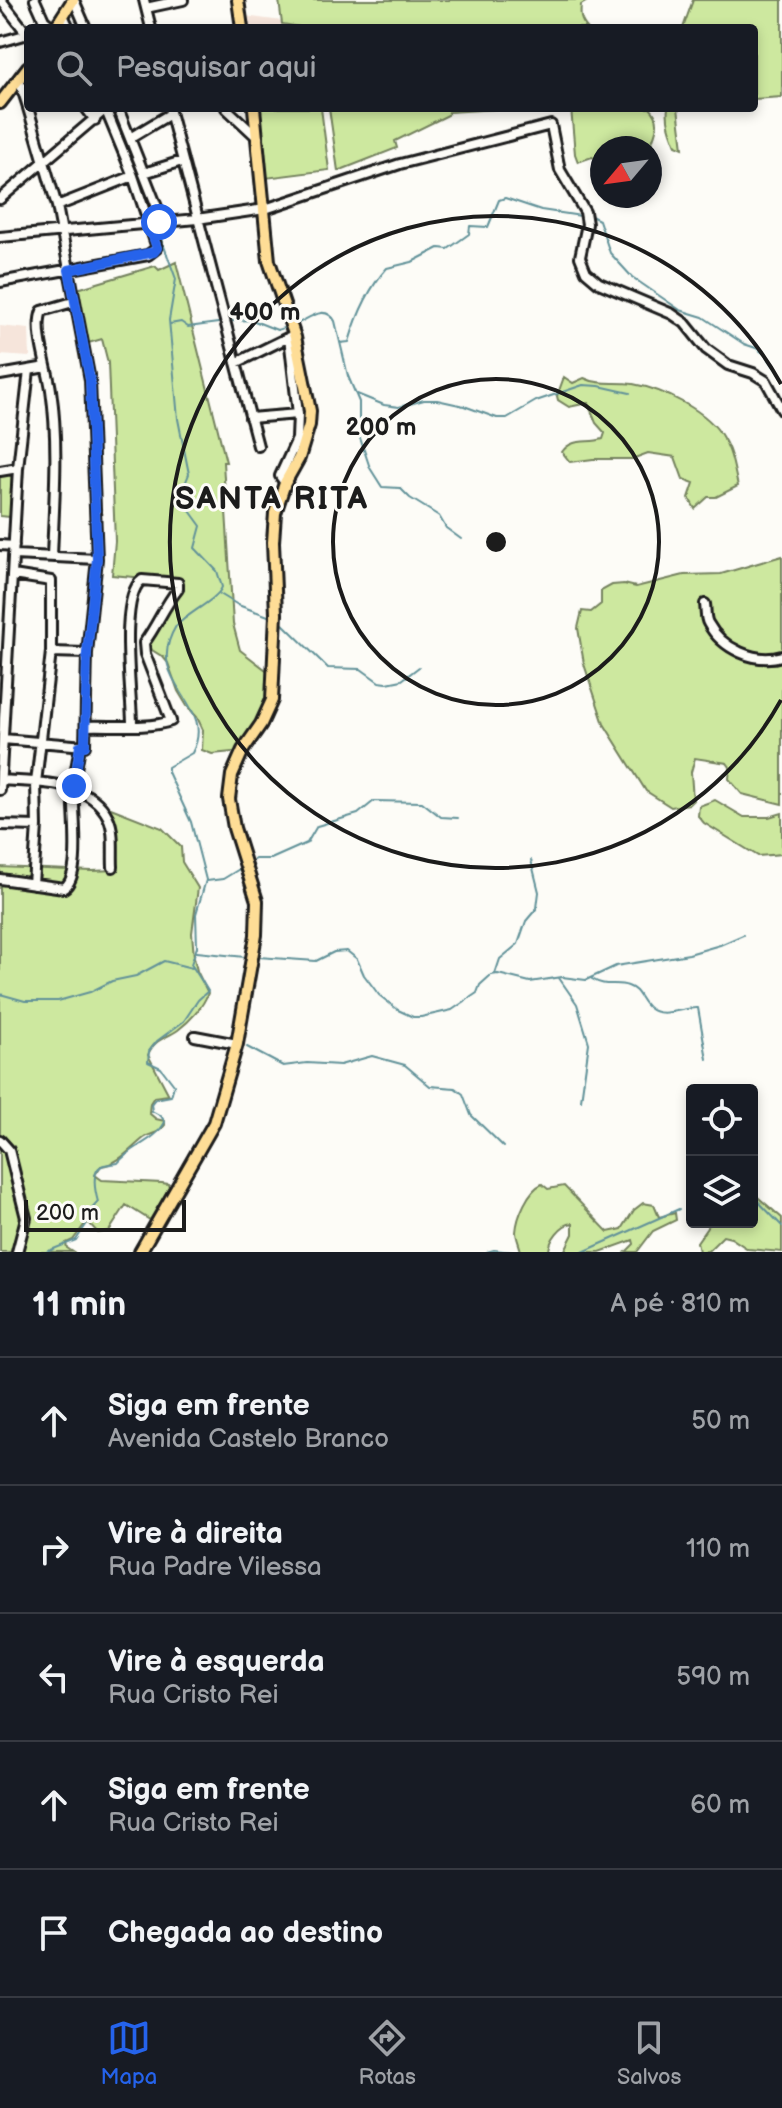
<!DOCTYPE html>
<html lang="pt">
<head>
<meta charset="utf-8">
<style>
	:root { --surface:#171b24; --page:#242831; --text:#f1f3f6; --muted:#9ea1a6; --line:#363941; --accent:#2563eb }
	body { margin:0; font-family:"Balsamiq Sans",sans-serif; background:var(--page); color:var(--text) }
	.controls { position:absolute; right:24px; bottom:24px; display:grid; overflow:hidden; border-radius:8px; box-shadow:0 4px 12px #0003 }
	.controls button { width:72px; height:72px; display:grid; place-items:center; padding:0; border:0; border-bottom:2px solid var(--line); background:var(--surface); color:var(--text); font:40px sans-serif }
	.compass { position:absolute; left:590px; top:136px; width:72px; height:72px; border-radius:50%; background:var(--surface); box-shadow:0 4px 12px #0003; rotate:241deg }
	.scale { position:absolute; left:24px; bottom:20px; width:162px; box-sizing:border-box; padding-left:8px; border:4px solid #1c1c1c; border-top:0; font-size:22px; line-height:28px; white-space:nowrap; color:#1c1c1c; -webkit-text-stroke:6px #fdfcf7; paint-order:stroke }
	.stop { position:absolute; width:24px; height:24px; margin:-18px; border:6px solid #2563eb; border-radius:50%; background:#fff }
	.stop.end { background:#2563eb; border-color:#fff; box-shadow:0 2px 8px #0008 }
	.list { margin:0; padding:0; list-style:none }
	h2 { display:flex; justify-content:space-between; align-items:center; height:104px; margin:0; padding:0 32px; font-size:34px }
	h2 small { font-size:26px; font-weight:400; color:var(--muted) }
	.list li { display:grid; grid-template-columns:52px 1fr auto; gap:24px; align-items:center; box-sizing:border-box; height:128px; padding:0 32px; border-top:2px solid var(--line) }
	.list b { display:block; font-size:30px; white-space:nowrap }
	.list p { margin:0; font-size:26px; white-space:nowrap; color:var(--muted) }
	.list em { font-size:26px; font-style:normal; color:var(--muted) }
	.icon { flex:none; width:44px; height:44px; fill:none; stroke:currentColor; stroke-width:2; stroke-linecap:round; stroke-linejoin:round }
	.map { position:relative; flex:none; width:782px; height:1252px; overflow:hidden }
	.search { position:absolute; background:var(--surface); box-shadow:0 4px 12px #0003; left:24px; right:24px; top:24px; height:88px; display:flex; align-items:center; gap:20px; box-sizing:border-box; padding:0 28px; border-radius:8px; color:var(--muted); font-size:30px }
	.sheet { height:744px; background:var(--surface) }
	nav { display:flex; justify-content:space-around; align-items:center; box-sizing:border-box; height:112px; border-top:2px solid var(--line); background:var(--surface); font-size:22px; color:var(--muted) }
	nav a { display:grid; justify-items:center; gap:4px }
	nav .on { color:var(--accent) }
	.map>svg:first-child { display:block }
</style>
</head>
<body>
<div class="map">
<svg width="782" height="1252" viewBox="0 0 782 1252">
	<rect width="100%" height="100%" fill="#fdfcf7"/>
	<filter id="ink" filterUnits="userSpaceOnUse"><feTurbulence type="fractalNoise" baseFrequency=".0125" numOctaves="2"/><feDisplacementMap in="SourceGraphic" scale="16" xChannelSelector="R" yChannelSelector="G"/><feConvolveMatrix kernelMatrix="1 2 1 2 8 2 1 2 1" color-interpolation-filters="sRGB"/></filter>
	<g filter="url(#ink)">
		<path fill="#f6e5db" d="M245 16 333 28H247Z
			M0 326 29 329 30 357 0 355Z"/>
		<path fill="#cde89f" stroke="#74825e" stroke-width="2" d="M279 0H589L581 5C580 15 580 20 587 28H306L282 24Z
			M693 0H782V97L754 99V28H683Z
			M259 108H321L329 170 266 178Z
			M329 108H513L449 112 448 115 395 141 397 148 338 171Z
			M571 108H650C663 121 655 132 650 148H602V161L592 157 578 162 575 154Z
			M668 108H678L683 148 676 145C671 133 666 120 668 108Z
			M176 262 226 462H223L233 624 240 650 266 670 270 678V700L243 751 212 754 202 750 203 730 197 717 187 706 178 691 168 663 163 657 152 650 149 643 151 634 180 581 112 575 115 541 108 363 102 339 85 344 74 290 155 266 159 270Z
			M564 377 573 383 584 378C600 386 616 381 633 384 662 389 709 411 723 438 732 452 734 470 738 486L716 497H708L695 509 689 498 694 483 683 479 675 457 648 453 632 459H593L570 462 562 452C572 437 588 444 603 439L605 433 596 423 588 403 569 407 558 400 557 396Z
			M12 473 10 517 0 516V475Z
			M782 556V804L742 794 729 779 730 767 727 763 695 758 691 772 693 800 689 804 671 807 646 791 604 724 584 664 578 628 582 611 591 612 601 604V591L612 585 624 584 636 587 684 575 721 574Z
			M715 800 744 817H769L782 813V854L758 856 704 823 698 816 699 806Z
			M98 803 162 828 181 847 182 862 198 888 192 933 194 957 197 971 208 993C203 1007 190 1021 178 1030 165 1039 154 1039 148 1055L169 1095 154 1097 150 1103 149 1113 156 1119 165 1121V1125C158 1135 152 1132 144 1138 131 1148 119 1164 101 1166L95 1175 102 1180 162 1183 168 1184 169 1188 150 1220 126 1205 109 1231 98 1233 89 1223 85 1224 73 1240 66 1243 67 1248 73 1252H0V867L92 871 115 870 110 831Z
			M542 1184 548 1189 564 1186 608 1232 622 1229 634 1210 643 1203 654 1205 659 1217 675 1213 676 1220 653 1231 637 1252H626L634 1244 633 1240 600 1252H564L573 1234V1223C561 1224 549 1240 549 1252H521C520 1245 516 1238 516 1232 517 1217 528 1190 542 1184Z
			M752 1192 782 1218V1252L748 1249 731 1238 723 1236 708 1251 699 1252 697 1242 711 1222H752Z"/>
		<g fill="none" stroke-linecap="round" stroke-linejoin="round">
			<path stroke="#629299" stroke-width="2" d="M69 15 76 28
				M111 108 155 221
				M591 216 599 220 610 253 632 277 680 310 703 317 744 344 756 348 766 355 782 378
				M231 321 252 320 277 330 287 327
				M170 324 181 322 188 327 218 323
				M296 324C310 318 325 304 335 321L348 376 359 402V435L370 468 382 487 400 488 410 498 439 516 446 528 461 539
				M340 343 349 342C357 315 368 289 387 268L412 262 439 248 448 249 469 234 470 226 488 227 499 200 505 198 541 210 581 216
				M357 394 384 405 399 407 424 400H437L464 406 497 418H507L536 401 583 385 599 386 630 393
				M220 594 238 605 271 617
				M281 622 328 668 361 669 379 682 387 683 402 680 419 667
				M250 862 255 859H271L307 843 317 826 358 814 374 801 422 802 441 817 458 818
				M207 881 223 879 241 868
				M197 952 245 957
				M258 957 316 961 334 952 347 951 357 959 364 975 379 995 398 1010 413 1017H421L452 1010 477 993 480 985 491 975 498 974 530 982 562 977 586 980 616 966 689 954 720 945 743 935
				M495 974 500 959 518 944 526 921 537 908 539 892 531 860
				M559 978 577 1004 589 1043 581 1100
				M592 979C606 988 615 981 628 986 640 990 640 1001 649 1008 662 1019 683 1007 698 1008L707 1059
				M0 994 25 1001H58L90 992 112 981 136 976 164 961 192 968
				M247 1047 283 1066 307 1063 340 1065 372 1056 405 1065 430 1086 455 1088 463 1094 471 1115 504 1147
				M752 1195 782 1226
				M46 1252 76 1240 86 1225 89 1212 98 1202C95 1191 90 1169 104 1165 109 1164 113 1164 118 1163 132 1145 155 1142 165 1122L161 1116 152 1111 151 1104 155 1099 171 1096 174 1085 161 1068 148 1062 149 1051 157 1041 184 1021 198 1000 208 991 191 964 197 947 196 914 206 880 191 822 168 772V767L192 753C219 702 141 684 176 626 188 613 218 599 222 587L217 571 195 548 201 526 182 500 181 494 189 474 178 419 169 320 176 279 157 227
				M487 1252 494 1250 513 1252
				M583 1252 679 1209"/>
			<defs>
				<path id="minor" d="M1 0 28 35
					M35 0 44 20 53 28
					M74 0 86 28
					M144 0 151 28
					M146 8 183 0
					M63 15 69 28
					M0 42 28 34
					M19 79 28 107
					M86 108 95 120
					M118 108 163 222
					M169 108 258 446
					M226 108 258 138
					M130 138 170 114
					M144 173 182 161
					M0 199 107 108
					M57 206 133 176
					M0 237 197 219 265 209 400 164 551 125 560 170 585 212 587 224 580 257 586 272 599 283 672 314 685 323 706 349 728 365 753 373 766 381 782 410
					M0 282 148 255 157 248 133 176 105 108
					M236 363 289 337
					M0 375 46 367
					M250 418 298 414
					M0 471 18 468
					M285 483 280 476 297 439 298 414 289 337H295
					M0 545 14 546
					M14 555 97 559
					M52 557C54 502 59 444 51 390 48 368 34 330 42 311L73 302
					M13 575 51 581V652L36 783 37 826 33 884
					M705 604C706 610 705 618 708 623 722 649 755 664 782 656
					M51 652 87 653
					M86 726C110 725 149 729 171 721L145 654 144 643C158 624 163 608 178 589V583L142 580C118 597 132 695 132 724
					M3 739 85 746 87 653 97 559 90 380 57 206 28 108
					M1 780C36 783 89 779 108 817 115 831 112 852 113 867
					M0 790 18 468 29 370
					M0 825 37 826
					M0 879 64 888C83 875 72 813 74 790 74 775 78 760 80 746
					M195 1036 237 1044
					M0 1140 9 1150 26 1218 17 1252"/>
				<path id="major" d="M238 0 242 28
					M55 28 73 0
					M0 103 28 67
					M140 1252 214 1123 237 1044 256 935 257 901 234 828 229 799 232 775 243 750 261 724 272 700 276 614 273 542 275 513 285 483 299 458 309 425 310 411 295 337 269 261 254 108"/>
			</defs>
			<use href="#minor" stroke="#1c1c1c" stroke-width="14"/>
			<use href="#major" stroke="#1c1c1c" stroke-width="16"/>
			<use href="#minor" stroke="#fdfcf7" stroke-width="8"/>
			<use href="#major" stroke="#fedd96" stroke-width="10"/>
		</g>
	</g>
	<g fill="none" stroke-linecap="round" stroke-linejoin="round" filter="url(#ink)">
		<path stroke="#2563eb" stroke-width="10" d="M74 786 80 746H85L87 653 97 559 90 380 69 270 154 252 157 248 148 222H159"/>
	</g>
	<g fill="none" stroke="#1c1c1c" stroke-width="4">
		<circle cx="496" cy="542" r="163"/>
		<path d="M781 700A326 326 0 1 1 781 384"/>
	</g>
	<g text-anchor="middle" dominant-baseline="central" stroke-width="6" stroke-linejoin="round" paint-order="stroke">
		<g font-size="32" font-weight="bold" letter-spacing="2" fill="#1c1c1c" stroke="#fdfcf7">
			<text x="272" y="499">SANTA RITA</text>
		</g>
	</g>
	<circle cx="496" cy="542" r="12" fill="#1c1c1c" stroke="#fdfcf7" stroke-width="4"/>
	<g font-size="24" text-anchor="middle" font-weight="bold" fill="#1c1c1c" stroke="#fdfcf7" stroke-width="6" stroke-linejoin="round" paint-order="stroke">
		<text x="265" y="320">400 m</text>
		<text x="381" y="435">200 m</text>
	</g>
</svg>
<div class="controls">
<button><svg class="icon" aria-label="locate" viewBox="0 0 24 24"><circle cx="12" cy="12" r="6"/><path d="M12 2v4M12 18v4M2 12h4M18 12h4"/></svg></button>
<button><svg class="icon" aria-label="layers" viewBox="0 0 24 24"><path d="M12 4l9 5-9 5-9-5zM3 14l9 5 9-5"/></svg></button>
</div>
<svg class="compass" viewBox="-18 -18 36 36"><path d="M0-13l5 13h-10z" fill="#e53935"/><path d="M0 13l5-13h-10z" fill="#9ea1a6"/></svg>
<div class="scale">200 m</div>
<div class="stop" style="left:159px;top:222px"></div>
<div class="stop end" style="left:74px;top:786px"></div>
<div class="search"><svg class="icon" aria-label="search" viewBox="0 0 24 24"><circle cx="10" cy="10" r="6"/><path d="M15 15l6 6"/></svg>Pesquisar aqui</div>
</div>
<section class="sheet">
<h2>11 min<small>A pé · 810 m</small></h2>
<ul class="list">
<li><svg class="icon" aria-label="ahead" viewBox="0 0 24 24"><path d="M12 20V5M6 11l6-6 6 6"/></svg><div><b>Siga em frente</b><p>Avenida Castelo Branco</p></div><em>50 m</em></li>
<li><svg class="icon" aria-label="right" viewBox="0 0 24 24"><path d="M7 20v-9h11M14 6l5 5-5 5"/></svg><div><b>Vire à direita</b><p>Rua Padre Vilessa</p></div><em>110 m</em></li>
<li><svg class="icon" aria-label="left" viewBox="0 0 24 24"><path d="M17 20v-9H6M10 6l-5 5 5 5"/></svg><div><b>Vire à esquerda</b><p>Rua Cristo Rei</p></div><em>590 m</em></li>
<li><svg class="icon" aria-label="ahead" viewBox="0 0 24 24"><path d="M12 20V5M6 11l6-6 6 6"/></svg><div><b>Siga em frente</b><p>Rua Cristo Rei</p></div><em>60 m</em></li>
<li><svg class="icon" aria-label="arrive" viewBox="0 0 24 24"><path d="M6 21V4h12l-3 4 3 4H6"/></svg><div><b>Chegada ao destino</b></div></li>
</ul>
</section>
<nav>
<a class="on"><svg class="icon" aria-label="map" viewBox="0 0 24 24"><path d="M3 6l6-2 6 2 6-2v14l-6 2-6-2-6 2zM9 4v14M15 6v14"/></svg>Mapa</a>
<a><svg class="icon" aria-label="directions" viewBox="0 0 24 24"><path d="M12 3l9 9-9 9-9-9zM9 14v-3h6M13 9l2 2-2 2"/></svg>Rotas</a>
<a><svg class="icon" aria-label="saved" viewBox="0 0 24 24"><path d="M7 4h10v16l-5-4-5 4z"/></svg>Salvos</a>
</nav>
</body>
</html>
